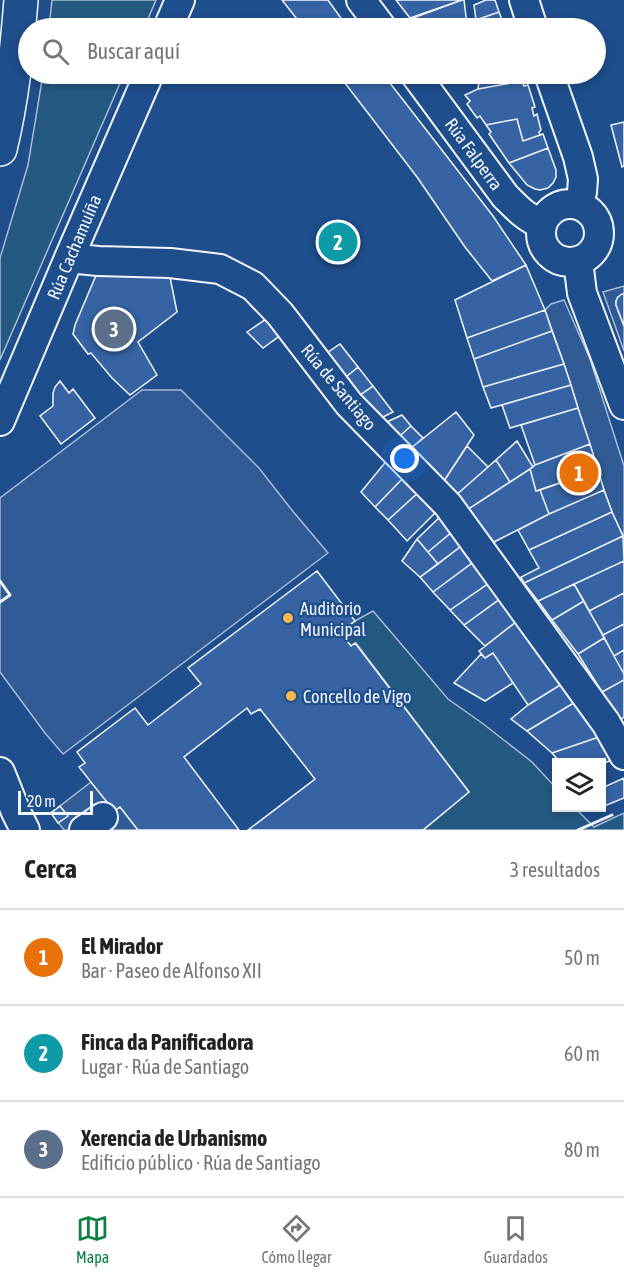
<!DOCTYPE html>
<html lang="es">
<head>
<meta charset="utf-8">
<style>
	:root { --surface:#fff; --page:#f2f2f2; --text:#222; --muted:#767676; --line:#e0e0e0; --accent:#0b8043 }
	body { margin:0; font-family:"Asap Condensed",sans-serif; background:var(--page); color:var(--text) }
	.controls { position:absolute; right:18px; bottom:18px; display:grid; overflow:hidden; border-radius:0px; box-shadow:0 3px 9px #0003 }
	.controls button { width:54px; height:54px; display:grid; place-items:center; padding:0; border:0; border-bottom:2px solid var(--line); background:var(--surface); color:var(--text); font:30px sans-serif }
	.scale { position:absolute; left:18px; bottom:15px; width:75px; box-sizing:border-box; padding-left:6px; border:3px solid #f2f6ff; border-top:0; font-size:16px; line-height:21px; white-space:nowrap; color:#f2f6ff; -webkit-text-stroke:4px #1f4e8c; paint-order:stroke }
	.you { position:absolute; left:405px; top:459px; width:21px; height:21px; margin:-15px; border:4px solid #fff; border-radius:50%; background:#1a73e8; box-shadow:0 0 0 9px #1a73e833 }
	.badge { display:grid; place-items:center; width:39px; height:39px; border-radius:50%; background:var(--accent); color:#fff; font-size:20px; font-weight:700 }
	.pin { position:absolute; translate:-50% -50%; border:3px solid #fff; box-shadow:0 2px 6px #0006 }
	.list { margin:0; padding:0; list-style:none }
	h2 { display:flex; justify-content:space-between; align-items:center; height:78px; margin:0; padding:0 24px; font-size:26px }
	h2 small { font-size:20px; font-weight:400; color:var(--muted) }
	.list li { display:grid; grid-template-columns:39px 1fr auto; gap:18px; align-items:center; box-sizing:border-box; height:96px; padding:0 24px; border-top:2px solid var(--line) }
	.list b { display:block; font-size:22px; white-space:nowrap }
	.list p { margin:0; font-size:20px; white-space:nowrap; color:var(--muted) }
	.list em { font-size:20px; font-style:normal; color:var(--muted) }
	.icon { flex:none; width:33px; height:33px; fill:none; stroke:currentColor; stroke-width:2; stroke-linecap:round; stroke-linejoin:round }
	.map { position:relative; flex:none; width:624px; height:830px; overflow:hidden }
	.search { position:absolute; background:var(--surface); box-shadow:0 3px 9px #0003; left:18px; right:18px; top:18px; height:66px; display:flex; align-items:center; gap:15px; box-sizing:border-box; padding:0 21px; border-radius:33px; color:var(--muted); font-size:22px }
	.sheet { height:366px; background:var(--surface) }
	nav { display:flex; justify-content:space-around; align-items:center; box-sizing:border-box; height:84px; border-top:2px solid var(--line); background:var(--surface); font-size:16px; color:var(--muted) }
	nav a { display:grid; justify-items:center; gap:3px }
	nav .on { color:var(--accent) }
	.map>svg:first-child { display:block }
</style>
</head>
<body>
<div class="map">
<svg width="624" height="830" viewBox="0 0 624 830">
	<rect width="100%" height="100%" fill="#1f4e8c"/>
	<path fill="#245a82" stroke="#a8bbd7" stroke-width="1.5" d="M52 0H156L144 28H49Z
		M43 74H124L0 360V258L28 165Z
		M373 611 448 699 482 723 532 762 556 788V808H575L594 827 624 813V830H423L469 792 356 643 351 646 340 632 355 621Z"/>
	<path fill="#305b95" stroke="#a8bbd7" stroke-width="1.5" d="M624 286V294L618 297 616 301V305L624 326V351L603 292Z
		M564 300 590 359 624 466V538L612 512 604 490 564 364 545 310 551 304Z
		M142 390H181L259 468 291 509 328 553 63 754 45 733 0 672V498Z
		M91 782 115 811 120 807 138 830H64L51 813Z"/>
	<path fill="#3563a3" stroke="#f2f6ff" stroke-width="1.5" d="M282 0H328L348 28H304Z
		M396 0H462L410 18Z
		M462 0H464L467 25 455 28H415L411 21 413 18Z
		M486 0H495L499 12 476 20 474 5Z
		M499 12 505 28H477L476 20Z
		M338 74H383L493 216 526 265 492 281 465 247 417 177Z
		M480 74H522L524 77 521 79 522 81 478 89Z
		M522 81 524 86 528 85 535 107 532 108 534 116 537 114 541 130 539 132 540 135 523 141 517 119 486 125 480 116 477 118 467 104 470 101 465 95 478 89Z
		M517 119 523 141 543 134 548 148 509 163 489 134 491 132 486 125Z
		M624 122V166L622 167 611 125Z
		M548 148 556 170V177L553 183 548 188 540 190 535 189 527 185 509 163Z
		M526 265 545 310 467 338 455 300Z
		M169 272 177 312 138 342 157 375 130 395 112 378 91 353 88 354 73 334 75 325 97 273Z
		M622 294H624V326L616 305V301L618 297Z
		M545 310 552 331 474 359 467 338Z
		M272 315 285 332 263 348 247 332Z
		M552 331 564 364 483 387 474 359Z
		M340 344 358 367 340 382 321 357Z
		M564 364 571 385 491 408 483 387Z
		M358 367 373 386 353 400 340 382Z
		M60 381 69 393 73 389 95 418 61 444 40 416 53 406V393L55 387Z
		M571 385 578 408 510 428 502 405Z
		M373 386 393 412 373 422 353 400Z
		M578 408 590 444 535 465 521 425Z
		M456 412 474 435 442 484 405 453Z
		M402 415 411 426 393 442 381 428 389 421Z
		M411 426 423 438 405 453 393 442Z
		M517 441 533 467 510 482 496 460Z
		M590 444 598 470 536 491 530 469 535 465Z
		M467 446 488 467 454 497 442 484Z
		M388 459 405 476 375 507 361 492Z
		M496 460 510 482 467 510 454 497Z
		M530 469 536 491 540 490 549 514 494 542 467 510Z
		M598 470 604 490 549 514 540 490Z
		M405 476 420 491 388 520 375 507Z
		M604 490 612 512 529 550 518 530 549 514Z
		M420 491 438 510 407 541 388 520Z
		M612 512 623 536 524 583 521 577 539 568 529 550Z
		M442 515 453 531 428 552 417 539Z
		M453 531 464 544 438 564 428 552Z
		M623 536 624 561 538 601 524 583Z
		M417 539 438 564 420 577 402 561Z
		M464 544 476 560 433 592 420 577Z
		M476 560 492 581 450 610 433 592Z
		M624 561V593L589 611 574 584Z
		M317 571 355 621 340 632 351 646 355 643 469 792 423 830H248L315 779 260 709 251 714 247 708 184 757 239 830H138L120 807 114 811 79 767 85 763 77 752 135 708 148 725 201 684 188 668Z
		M492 581 504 596 464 625 450 610Z
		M574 584 584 601 552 620 538 601Z
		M624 593V624L603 635 589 611Z
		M504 596 521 618 485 646 464 625Z
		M584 601 604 638 578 654 552 620Z
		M521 618 565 682 528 705 493 653 485 658 479 651Z
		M624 624V650L614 656 603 635Z
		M604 638 624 674V680L602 692 578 654Z
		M624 650V674L614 656Z
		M493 653 513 683 485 701 454 683 481 654 485 658Z
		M624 680V717L620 720 602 692Z
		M565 682 577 701 527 731 511 719 528 705Z
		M577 701 599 737 552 753 527 731Z
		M599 737 614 759 602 764V762H560L552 753Z
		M624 778V798L602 807V788Z
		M60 806 68 816 58 823 51 813Z"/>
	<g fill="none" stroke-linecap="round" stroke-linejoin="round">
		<defs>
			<path id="minor" d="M361 0 382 28
				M524 0 533 28
				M168 28 180 0
				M415 74 505 196C517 208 526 218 542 224
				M549 74 578 157 583 179 582 192 578 205
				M541 233a29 29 0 1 1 58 0a29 29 0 1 1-58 0Z
				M69 258 98 261 170 263 220 269 253 286 280 314 349 404 448 505 606 723 624 755
				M578 261 582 293 624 405
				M0 421 69 258 149 74
				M0 772 16 812 25 830
				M84 830 103 817"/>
			<path id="major" d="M0 149C12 100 17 50 21 0"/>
		</defs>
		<use href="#minor" stroke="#f2f6ff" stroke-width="32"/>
		<use href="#major" stroke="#f2f6ff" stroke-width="36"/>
		<use href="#minor" stroke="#1f4e8c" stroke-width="28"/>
		<use href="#major" stroke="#1f4e8c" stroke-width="33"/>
		<path stroke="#f2f6ff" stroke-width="3" d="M0 581 10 595 0 602
			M578 830 612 815"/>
	</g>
	<g fill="#ffb74d" stroke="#1f4e8c" stroke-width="2">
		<circle cx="288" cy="618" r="6"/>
		<circle cx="291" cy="696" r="6"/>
	</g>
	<g text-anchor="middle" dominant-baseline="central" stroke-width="4.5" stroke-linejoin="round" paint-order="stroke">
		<g font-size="18" fill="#f2f6ff" stroke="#1f4e8c">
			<text transform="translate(474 154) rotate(54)">Rúa Falperra</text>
			<text transform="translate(74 247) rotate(-67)">Rúa Cachamuíña</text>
			<text transform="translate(339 387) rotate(50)">Rúa de Santiago</text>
		</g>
		<g font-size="18" fill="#f2f6ff" stroke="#1f4e8c" text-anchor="start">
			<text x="300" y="608">Auditorio<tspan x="300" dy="21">Municipal</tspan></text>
			<text x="303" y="696">Concello de Vigo</text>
		</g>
	</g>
</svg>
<div class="controls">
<button><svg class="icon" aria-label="layers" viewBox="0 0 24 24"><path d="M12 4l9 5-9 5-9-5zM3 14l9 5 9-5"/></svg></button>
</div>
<div class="scale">20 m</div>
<div class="you"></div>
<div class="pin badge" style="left:579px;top:473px;background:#e8710a">1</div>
<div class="pin badge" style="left:338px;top:242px;background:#0f9aa8">2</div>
<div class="pin badge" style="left:114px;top:329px;background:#5c6f8a">3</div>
<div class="search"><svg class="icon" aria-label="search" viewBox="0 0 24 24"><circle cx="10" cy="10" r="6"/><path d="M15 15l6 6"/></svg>Buscar aquí</div>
</div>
<section class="sheet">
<h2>Cerca<small>3 resultados</small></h2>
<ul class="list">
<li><span class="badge" style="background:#e8710a">1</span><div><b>El Mirador</b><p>Bar · Paseo de Alfonso XII</p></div><em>50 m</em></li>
<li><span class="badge" style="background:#0f9aa8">2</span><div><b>Finca da Panificadora</b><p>Lugar · Rúa de Santiago</p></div><em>60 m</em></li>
<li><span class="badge" style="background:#5c6f8a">3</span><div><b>Xerencia de Urbanismo</b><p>Edificio público · Rúa de Santiago</p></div><em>80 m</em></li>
</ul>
</section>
<nav>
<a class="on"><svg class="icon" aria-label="map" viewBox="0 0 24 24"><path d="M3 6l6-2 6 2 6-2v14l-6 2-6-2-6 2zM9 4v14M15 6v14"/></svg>Mapa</a>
<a><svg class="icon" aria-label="directions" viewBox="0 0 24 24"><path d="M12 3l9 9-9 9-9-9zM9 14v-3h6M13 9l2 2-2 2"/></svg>Cómo llegar</a>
<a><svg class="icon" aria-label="saved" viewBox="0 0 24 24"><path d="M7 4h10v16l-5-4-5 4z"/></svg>Guardados</a>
</nav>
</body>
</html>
